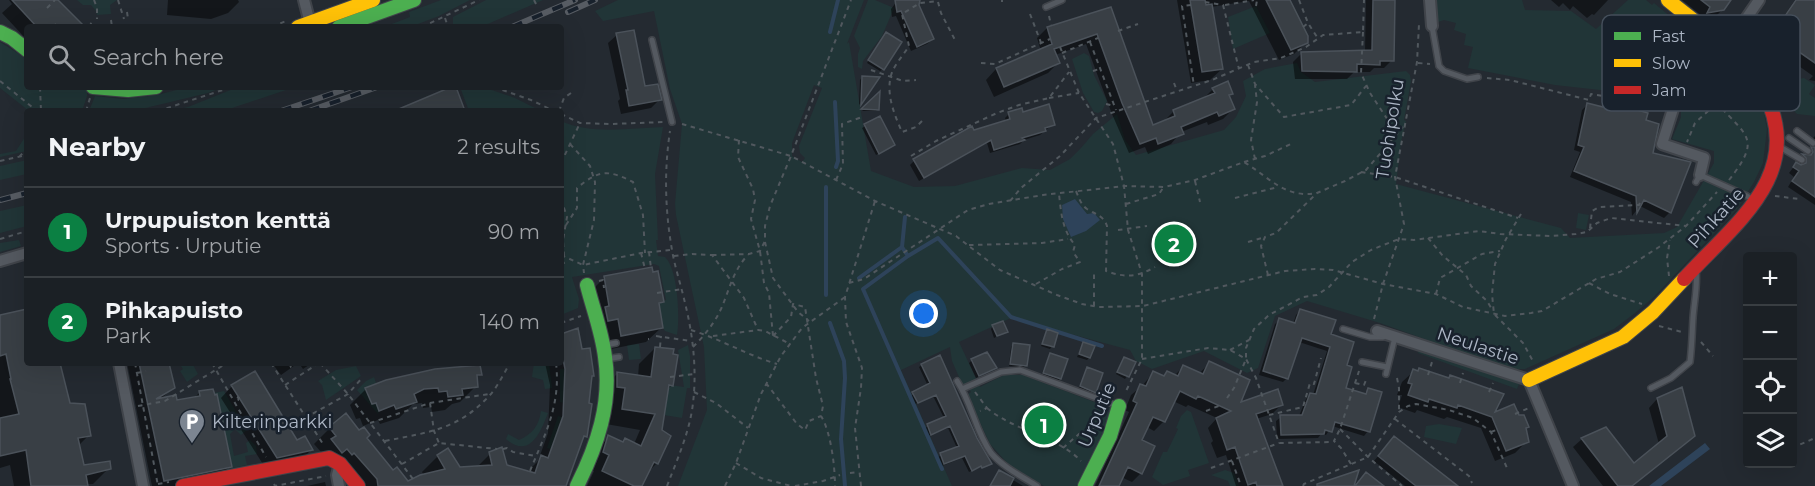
<!DOCTYPE html>
<html lang="en">
<head>
<meta charset="utf-8">
<style>
	:root { --surface:#1b2025; --page:#24282d; --text:#f1f3f6; --muted:#a0a3a7; --line:#393e42; --accent:#0b8043 }
	body { margin:0; font-family:Montserrat,sans-serif; background:var(--page); color:var(--text) }
	.controls { position:absolute; right:18px; bottom:18px; display:grid; overflow:hidden; border-radius:6px; box-shadow:0 6px 24px #0002 }
	.controls button { width:54px; height:54px; display:grid; place-items:center; padding:0; border:0; border-bottom:2px solid var(--line); background:var(--surface); color:var(--text); font:30px sans-serif }
	.you { position:absolute; left:924px; top:314px; width:21px; height:21px; margin:-15px; border:4px solid #fff; border-radius:50%; background:#1a73e8; box-shadow:0 0 0 9px #1a73e833 }
	.badge { display:grid; place-items:center; width:39px; height:39px; border-radius:50%; background:var(--accent); color:#fff; font-size:20px; font-weight:700 }
	.pin { position:absolute; translate:-50% -50%; border:3px solid #fff; box-shadow:0 2px 6px #0006 }
	.list { margin:0; padding:0; list-style:none }
	h2 { display:flex; justify-content:space-between; align-items:center; height:78px; margin:0; padding:0 24px; font-size:26px }
	h2 small { font-size:20px; font-weight:400; color:var(--muted) }
	.list li { display:grid; grid-template-columns:39px 1fr auto; gap:18px; align-items:center; box-sizing:border-box; height:90px; padding:0 24px; border-top:2px solid var(--line) }
	.list b { display:block; font-size:22px; white-space:nowrap }
	.list p { margin:0; font-size:20px; white-space:nowrap; color:var(--muted) }
	.list em { font-size:20px; font-style:normal; color:var(--muted) }
	.icon { flex:none; width:33px; height:33px; fill:none; stroke:currentColor; stroke-width:2; stroke-linecap:round; stroke-linejoin:round }
	.map { position:relative; flex:none; width:1815px; height:486px; overflow:hidden }
	.search { position:absolute; background:var(--surface); box-shadow:0 6px 24px #0002; left:24px; top:24px; width:540px; height:66px; display:flex; align-items:center; gap:15px; box-sizing:border-box; padding:0 21px; border-radius:6px; color:var(--muted); font-size:22px }
	.panel { position:absolute; background:var(--surface); box-shadow:0 6px 24px #0002; left:24px; top:108px; width:540px; height:258px; border-radius:6px }
	.map>svg:first-child { display:block }
</style>
</head>
<body>
<div class="map">
<svg width="1815" height="486" viewBox="0 0 1815 486">
	<rect width="100%" height="100%" fill="#242a31"/>
	<path fill="#213537" fill-rule="evenodd" d="M77 0H117L110 5 111 14 97 15 96 11 91 5H83Z
		M441 0H470L439 16 410 27H384L410 17 409 12Z
		M486 0H543L481 27H453V17Z
		M618 0H864L847 44 849 42 871 171 914 187 955 186 1022 168 1050 170 1070 159 1081 148 1093 134 1117 114 1125 140 1136 155 1224 130 1236 117 1246 96 1243 81 1265 69 1297 63 1301 72 1315 82 1406 71 1410 75 1411 81 1404 120 1406 121 1401 142 1396 184 1561 228 1570 238 1664 233 1677 227 1714 163V151L1672 139 1681 117V108L1696 86 1695 83 1661 75 1652 86 1609 91 1555 85 1468 68 1473 47 1464 45 1466 34 1454 30 1456 23 1444 20 1438 22 1435 0H1522L1525 10 1571 11 1596 29 1628 0H1646L1652 5 1654 3 1708 48 1722 55 1740 72 1753 89 1764 113 1767 129 1763 163 1754 182 1737 209 1654 297 1635 313 1614 329 1525 369H1512L1499 366 1380 323 1307 301 1275 316 1258 368 1247 373 1204 351 1152 369 1136 361 1130 350 1011 318 959 342 980 387 1004 375H1023L1113 409 1104 427 1108 429 1088 462 1079 486H1044L1009 465 990 444 967 395 971 392 967 385 962 384 952 361 950 347 901 370 952 486H678L707 410 704 347 676 215 675 204 682 124 670 89 654 11 603 21 595 11ZM814 85 822 88 799 146 800 153 805 158 802 162 792 156V143Z
		M868 0H875L894 8 882 36 863 61 862 69 858 67V54L860 48 854 36Z
		M1256 6 1270 33 1233 49 1228 17Z
		M0 42 27 59V87H74L87 90V96L82 111H29L0 88Z
		M1084 53 1089 56 1094 75 1107 101 1102 111 1098 113 1094 112 1083 93 1072 59Z
		M1756 60 1762 62 1789 88 1798 79 1804 78 1815 85 1809 94 1815 98V116L1797 114 1783 99Z
		M188 87H223L208 93 133 111H89L95 96 123 99 157 95Z
		M238 87H295L223 111H171L188 107Z
		M460 87H483L515 98 541 111H469Z
		M561 121C591 135 630 128 663 127L655 174 658 240H656L658 256 665 257C678 269 680 318 677 335L665 331 663 328 659 303 666 300 659 266 654 264 572 277 579 299 578 308 561 315Z
		M27 134V151L0 157V154L16 151Z
		M27 160V174L0 180V166Z
		M27 205V226L0 233V211Z
		M1578 213 1589 215 1586 230 1576 228Z
		M19 240 21 246 0 252V243Z
		M639 344 641 359 629 360 627 345Z
		M688 345 690 356V388H687L682 418 664 415 669 385 684 387 678 350Z
		M1419 348 1519 384 1517 389 1418 353Z
		M179 363H192L198 374 187 382 180 371 183 369Z
		M534 363 549 364 552 388 545 389 543 380 532 377Z
		M356 366 361 376 326 400 322 385 318 381 336 370Z
		M560 369H565L564 403 560 402Z
		M374 377 376 383 365 388 372 403H376L379 411 378 414 357 390 366 381Z
		M224 391 247 430 241 435 235 429 230 434 234 456 248 452 246 443 250 440 256 446 257 454 245 456 247 465 232 468 218 401 214 393Z
		M1187 410 1191 412 1209 463 1188 470 1190 476 1163 485 1152 477 1163 452H1167L1178 429 1176 428 1181 416Z
		M541 411 548 413C541 431 530 460 506 439L508 434 519 440C532 434 539 426 541 411Z
		M558 416 562 417 551 449 547 448Z
		M1439 424 1462 428 1456 444 1424 437 1426 426Z
		M1225 470 1234 473 1239 486H1230L1228 481 1211 475Z"/>
	<path fill="#2e435a" d="M1075 199 1087 214 1094 213 1100 220 1086 231 1071 237 1063 219 1062 205Z
		M1705 443 1710 449 1661 486H1649Z"/>
	<path fill="#0007" d="M9 0H56L71 27H27V40L2 13 12 4Z
		M165 0H238L239 2 228 13 211 19 167 15 168 0Z
		M898 0H918V6L933 39 927 44 911 51 896 16 892 17 891 9Z
		M1177 0H1288L1306 42 1294 54 1279 60 1249 1 1211 7 1222 69 1210 80 1191 83Z
		M1366 0H1394L1392 60 1384 68H1374L1370 72H1354L1347 79H1295L1293 62 1301 54 1365 52Z
		M1551 0H1608L1594 15 1592 14 1587 18 1573 6 1570 10 1563 3 1559 7Z
		M1682 0H1727L1723 9 1714 18 1700 20 1702 16Z
		M1795 0H1815V81L1809 80 1813 76 1775 49 1780 41 1771 35Z
		M1110 9 1153 127 1163 122 1174 111 1202 100 1213 89 1231 93 1228 96 1233 109 1223 119 1208 125 1207 122 1181 132 1171 144 1148 154 1145 147 1129 153 1112 114 1086 44 1055 55 1058 63 1048 73 994 97 986 80 996 69 1041 51 1037 38 1047 28Z
		M617 35 644 88 660 99 651 108 621 114 618 101 620 99 608 43Z
		M884 36 883 69 880 71 867 63Z
		M862 77 877 78 859 105 860 80Z
		M879 95 878 109 876 111H862Z
		M1609 103 1644 121 1651 154 1670 212 1664 218 1640 206 1632 216 1631 202 1570 177 1580 152 1574 150 1582 110 1587 105 1604 109Z
		M1009 114H1022L1053 124 1040 135 1024 140 1020 144 990 153 987 143 919 181 910 165 914 161 974 132 1006 122 1005 118Z
		M879 118 893 145 876 155 862 128Z
		M1815 136V205L1788 187 1794 177 1789 173 1796 164 1804 167 1798 160 1812 148 1809 143Z
		M651 269 662 301 658 306 662 327 646 342 606 350 589 293 604 278Z
		M1300 310 1329 335 1345 366 1344 389 1363 395 1368 390V431L1364 436 1332 426 1326 435 1321 434 1318 438 1277 439 1276 421 1281 417 1299 416 1306 399 1310 395H1313L1327 351 1299 342 1287 378 1283 382 1259 375 1275 324 1280 320 1293 324 1296 315Z
		M27 311V363H59L69 404 89 435 78 446 82 467 109 468 93 484 14 486 10 465 0 468V317Z
		M993 326 1006 332 994 338 991 329Z
		M1047 331 1052 346 1050 349 1041 346Z
		M561 335 581 350 592 376 590 378 585 436 580 441 566 486H353L330 463 325 467 316 456 321 452 314 444 330 428 365 438 392 472 408 483 424 476 422 472 438 456 460 468H476L490 454 506 467 527 472 538 461 548 433 550 385 545 363H561Z
		M1013 344 1026 365 1023 368 1009 366 1011 347Z
		M1083 344 1089 358 1087 360 1077 357Z
		M655 348 672 385 666 391 657 463 646 474 640 486H587L594 471 588 468 593 453 609 437 623 443 634 444 640 430 606 424 601 390 617 374 638 377 639 364Z
		M1050 354 1060 379 1057 381 1041 375Z
		M972 360 995 368 976 378 969 363Z
		M1122 361 1127 376 1125 379 1116 374Z
		M1210 362 1239 404H1282L1272 414 1256 419 1281 486H1236L1226 455 1217 458 1211 443 1213 441 1208 428 1217 418 1188 405 1186 407 1173 401 1164 421 1154 431 1147 427 1140 441 1141 473 1132 482 1121 477 1116 486H1095L1129 412 1125 410 1131 395 1142 386 1153 373 1163 377 1167 373 1174 376 1183 367 1199 374Z
		M127 363H168L173 387 161 399 176 402 194 398 200 392 230 466 219 477 178 486H152Z
		M272 363H298L281 375Z
		M299 363H312L303 369Z
		M922 365 987 464 969 472 962 458 942 466 938 457 957 448 948 428 928 436 925 428 944 418 933 396 915 404 911 396 928 386 919 367Z
		M1088 369 1094 392 1092 394 1078 389Z
		M1414 371 1492 414 1518 417 1524 429 1527 441 1515 453 1495 461 1481 428 1447 417 1444 419 1417 410 1415 413 1398 407 1402 395H1397L1402 382Z
		M480 374 476 378V386L460 402 452 404 445 410 432 412 431 407 423 408 422 403 413 404 399 418 380 424 378 420 363 426 360 418 356 419 350 405 366 389Z
		M232 386 297 442 311 450 300 461 266 469 221 398Z
		M1657 399 1694 435 1632 486H1603L1573 447 1582 439 1606 429 1633 465 1659 444 1649 408Z
		M1390 442 1451 486H1405L1374 461Z
		M1000 472 1023 486H991Z
		M325 482 326 486H307Z"/>
	<g fill="none" stroke-linecap="round" stroke-linejoin="round">
		<path stroke="#2e435a" stroke-width="4" d="M830 32 838 0
			M835 102 838 161 836 167
			M905 217 902 247 908 256 863 289 942 469
			M908 256 938 238 1011 317 1102 346
			M859 278 902 247
			M826 295V187
			M830 323 844 361 845 378 841 439 845 486"/>
	</g>
	<path fill="#393f45" stroke="#4b525a" stroke-width="1.5" d="M12 0H58L85 27H37Z
		M895 0H920L919 5 934 39 917 47 901 11 897 12Z
		M1190 0H1205L1206 5 1212 4 1223 69 1202 72Z
		M1266 0H1290L1308 36V43L1291 50Z
		M1373 0H1395L1394 61H1380V65L1357 64V72L1302 71 1301 52 1372 50Z
		M1701 0H1731L1724 10 1707 13 1710 7Z
		M1796 0H1815V63L1782 40 1787 32 1778 26Z
		M1111 7 1153 125 1175 116 1173 110 1215 93 1212 88 1228 81 1233 94 1229 95 1235 109 1219 116 1217 112 1181 127 1184 134 1158 144 1156 138 1140 144 1122 103 1097 34 1054 49 1060 63 1004 87 996 68 1052 44 1047 27Z
		M634 30 645 86 658 84 662 100 629 106 626 90H628L616 33Z
		M886 32 902 42 884 70 868 60Z
		M862 76 880 77 861 105Z
		M451 87H456L465 111H394Z
		M880 91 879 110 861 109Z
		M1609 102 1648 113 1646 120 1659 124 1653 153 1691 162 1671 213 1644 200 1637 213 1636 196 1574 171 1584 147 1578 145 1587 103 1607 108Z
		M1049 104 1055 125 1045 128 1046 131 1022 138 1025 140 994 150 991 140 924 178 913 159 972 126 974 130 1010 119 1008 112 1022 108 1023 112Z
		M880 116 895 145 879 154 864 124Z
		M1811 147H1815V197L1792 181 1799 171 1793 167 1796 162 1801 165 1806 163V158L1802 154 1811 155 1813 152Z
		M652 267 653 272 658 271 664 302 659 303 663 328 621 336 618 319 608 321 605 307 609 306 604 276Z
		M27 309V363H60L70 403 85 404 91 436 78 438 84 465 110 461 111 469 86 475 88 486H31L26 450 0 456V418L19 414 10 379H11L6 354 0 356V315Z
		M1300 309 1336 320 1331 334 1354 342 1347 365 1352 367 1346 388 1366 394 1368 388 1382 392 1370 432 1335 422 1332 432 1325 430 1324 434 1281 435 1280 415H1302L1310 393 1316 394 1330 347 1302 338 1288 379 1263 371 1279 318 1295 323Z
		M1003 321 1008 332 997 336 992 325Z
		M578 328 582 349 590 348 594 376H592L589 403 592 404 587 437 584 436 566 486H378L377 479 354 453 352 455 347 449 342 453 331 439 336 436 329 427 346 413 359 430 364 427 370 435 367 438 393 470 397 467 408 481 420 475 445 469 437 455 448 448 460 467 492 465 489 452 502 447 507 465 535 473 541 455 548 458 563 416 565 369 561 347V334Z
		M1047 329 1058 333 1054 347 1042 344Z
		M1083 342 1095 346 1090 358 1079 354Z
		M1013 343 1030 345 1027 366 1010 364Z
		M655 347 674 349 673 354 678 355 673 386 669 385 662 430 671 436 658 464 654 462 642 486H634L602 471 609 455 603 452 608 435 623 442 625 438 641 446 655 414 622 409 625 388 617 387V372L651 377Z
		M987 352 997 368 979 376 971 359Z
		M1050 353 1068 359 1061 379 1043 373Z
		M940 355 977 438 992 464 982 468 981 466 972 471 965 456 944 464 940 453 959 446 950 426 931 435 927 424 946 416 936 395 918 403 912 392 930 383 921 364Z
		M1124 357 1136 362 1129 377 1117 372Z
		M1209 361 1250 380 1241 402 1278 389 1283 405 1256 414 1283 486H1257L1256 482 1248 485 1235 447 1227 450 1216 418 1231 411 1198 396 1196 399 1180 391 1165 422 1153 417 1142 440 1155 446 1142 474 1128 467 1119 486H1099L1137 403 1133 401 1140 384 1146 386 1153 371 1164 376 1167 371 1178 376 1183 365 1203 374Z
		M139 363H169L175 388 156 399 176 395 177 400 200 396 199 391 213 389 215 395 217 394 232 467 164 481Z
		M480 365 482 375H477L478 387 462 389 463 395 448 397 447 391 439 392 438 388 424 389 414 394 417 402 396 409 394 405 379 411 376 403 372 404 365 388 386 380 435 369Z
		M1087 367 1103 373 1096 393 1080 386Z
		M1419 368 1449 378 1450 375 1504 394 1495 412 1514 404 1519 415H1524L1529 427 1526 428 1529 442 1506 451 1492 417 1458 405 1457 408 1429 399 1428 402 1408 395 1412 384 1408 383 1413 369 1418 371Z
		M255 371 297 440 305 436 313 450 277 458 231 385Z
		M1682 387 1695 436 1632 486H1618L1581 438 1606 427 1634 463 1667 436 1657 398Z
		M1394 436 1458 486H1416L1378 456Z
		M999 470 1014 478 1010 486H990Z
		M1359 470 1354 486H1317V484Z
		M1366 472 1384 486H1355Z"/>
	<g fill="none" stroke-linecap="round" stroke-linejoin="round">
		<defs>
			<path id="lane" d="M1046 7 1062 0
				M1432 26 1439 66 1444 71 1467 79 1478 77
				M652 40 672 122
				M1797 131 1813 143
				M1789 138 1808 151
				M1780 147 1802 160
				M1696 182 1700 175 1747 196 1753 200
				M1343 329 1370 337H1383
				M605 345 616 343
				M606 359 619 357
				M1362 362 1387 367
				M1386 374 1395 337
				M957 381C972 403 975 431 991 453 1003 467 1021 476 1037 486
				M1651 388 1671 378 1690 362C1692 346 1692 334 1693 318 1694 302 1698 286 1696 270
				M962 389 1001 372 1020 370 1118 406"/>
			<path id="street" d="M304 0 311 27
				M1430 0 1432 26
				M1726 48 1759 0
				M1673 109 1662 144 1704 158 1700 175
				M0 261 27 253
				M1377 331 1529 380 1573 486
				M119 363 143 486
				M339 486 337 475 340 464"/>
			<path id="fast" d="M339 27 414 0
				M0 32 12 38 27 50
				M93 87 128 90 156 87
				M577 486C597 446 612 403 605 357 602 332 593 309 587 285
				M1085 486 1110 436 1119 406"/>
			<path id="slow" d="M1668 0C1702 28 1740 53 1764 92
				M298 27 373 0
				M1529 380 1623 337 1653 312 1684 279"/>
			<path id="jam" d="M1684 279C1734 224 1807 174 1764 92
				M183 486 329 458 340 464 358 486"/>
		</defs>
		<use href="#lane" stroke="#40444a" stroke-width="8"/>
		<use href="#street" stroke="#40444a" stroke-width="14"/>
		<use href="#fast" stroke="#40444a" stroke-width="16"/>
		<use href="#slow" stroke="#40444a" stroke-width="16"/>
		<use href="#jam" stroke="#40444a" stroke-width="16"/>
		<path stroke="#51585e" stroke-width="2" stroke-dasharray="4.5 4.5" stroke-linecap="butt" d="M94 0 97 8V19
			M118 0 124 19
			M534 0 536 4
			M1002 0V2
			M1299 0 1308 23 1317 37
			M938 2 941 13 955 40
			M1205 2 1223 5 1239 69
			M1191 5 1182 6 1194 86
			M1225 5 1254 0
			M1256 6 1257 0
			M47 8 55 0
			M127 12 128 19
			M1030 14 1043 48
			M1049 16 1051 25
			M445 18 448 27
			M111 20 112 27
			M1606 21 1645 68 1668 82 1684 87 1717 103 1695 123 1687 142
			M53 27 56 24
			M90 27 92 19
			M272 27 286 21
			M422 27 479 0
			M1303 27 1308 23
			M1118 31 1138 24
			M1363 32 1361 73 1370 93 1397 134
			M1090 42 1116 110
			M1060 47 1079 93 1113 144 1124 186 1128 230 1142 274V359L1125 393
			M1062 53 1098 38
			M981 63 995 64 1050 39
			M1418 63 1430 64
			M1248 65 1255 84 1284 117 1351 105 1366 86
			M871 70 903 81 916 80
			M1093 71 1099 69
			M1487 78 1510 80 1589 100 1591 94 1662 106
			M0 81 37 111
			M1174 83 1177 91
			M40 87 41 111
			M494 87 531 100 554 111
			M1049 98 1079 93
			M1677 100 1707 48
			M1106 104 1114 106
			M86 111 90 98
			M158 111 232 87
			M559 111 564 98 571 93
			M561 114 580 123 611 124 664 122
			M922 121 916 127 902 132C894 114 884 90 893 70 897 62 904 54 909 46L902 14 920 3 938 1
			M682 124 791 156 875 201 956 236 1000 270 1057 295 1082 304 1099 307 1143 306 1285 271 1315 269 1333 270 1383 284 1436 294 1463 307 1505 316 1531 313 1542 311 1596 279 1620 272 1659 247 1686 226 1717 192
			M739 140 738 157 753 189 755 200 751 219 760 251 764 283 769 293 773 336
			M570 144 590 166 595 182 594 220 583 265 584 273
			M911 156 936 141 997 113 1019 105 1049 98 1069 72
			M19 157 27 149
			M1255 159 1251 140 1257 102 1255 85
			M0 161 27 155
			M1244 162 1265 156 1293 143
			M561 163 580 123
			M1361 172 1395 177 1518 218
			M836 180 843 164 842 124 862 117
			M1729 180C1762 138 1747 137 1717 103L1725 83 1733 71
			M1195 181 1200 202
			M1076 191C1079 198 1081 205 1087 209 1095 214 1104 216 1107 226L1106 271C1125 278 1138 277 1155 267
			M1775 196 1799 199
			M1235 198 1278 187
			M561 199 567 217 563 240 564 256
			M1010 201 1021 188 1060 156 1096 118 1212 80 1254 62 1281 58 1306 47 1323 35 1363 32 1364 0
			M1126 204 1159 194 1163 188
			M1521 214 1506 239 1495 264 1492 294 1494 314 1523 343 1534 363
			M566 225 577 208V188C599 170 607 169 633 182L643 215 645 253
			M1590 228 1592 211 1599 207 1639 205 1642 199
			M1118 230 1147 226
			M1428 238 1443 256 1466 275 1471 286 1487 301 1493 311
			M0 239 27 231
			M765 242 773 278 798 312 809 321
			M1248 242 1265 237
			M969 245 1042 243 1068 239
			M649 252 651 268
			M641 253 645 269
			M561 255 583 265 641 253 671 250
			M712 255 749 254 760 251 765 241V226L770 206 791 156 851 0
			M674 256 692 254 712 255 744 298 758 330
			M561 265 568 260
			M1268 275 1261 246 1265 237 1276 233 1317 193 1345 181 1366 170 1403 127
			M1669 276 1667 258 1670 240
			M599 281 603 280 604 288
			M849 283 864 279 968 210 989 204 1043 195 1124 186 1164 187 1195 180 1244 162C1269 177 1285 199 1317 193
			M1589 283 1610 294 1642 304
			M1036 284 1062 269 1080 262 1073 252 1075 245C1062 230 1061 212 1059 194
			M657 293 682 289
			M1436 294 1440 278 1482 254 1500 251
			M1094 306V273
			M1374 319 1383 284 1404 224 1395 177 1417 62 1419 24
			M561 323 581 316
			M1659 326 1682 332
			M691 330C720 339 747 355 777 364
			M656 336 691 341
			M713 336 758 330 765 331 790 344
			M773 336 791 317 793 304 805 307 816 378 823 406 821 416C831 432 835 467 835 486
			M648 339H649
			M1701 342 1713 356
			M660 347 661 336
			M693 347C704 336 714 324 721 309 729 291 733 270 748 255
			M1230 350 1249 340
			M1142 359 1208 348 1230 350 1246 359 1256 378 1279 443 1333 442
			M135 363 158 486
			M212 363 266 457
			M271 363 323 444
			M289 363 291 367 299 363
			M320 363 348 394 413 479
			M137 373 146 371
			M1428 375 1432 362
			M670 377 694 374
			M1397 378 1399 388V412
			M766 383 797 424 805 430 809 421 821 416
			M1355 383 1364 385 1366 380
			M1460 383 1463 373
			M285 385 319 363
			M694 392 716 403 748 428
			M975 392 987 408 980 411
			M1489 392 1493 383
			M237 397 239 398 238 400 236 399Z
			M1227 398 1234 388 1246 359V348L1254 329 1269 315 1303 297 1317 295 1329 287 1352 262 1371 250 1381 246 1399 239 1414 240 1479 231 1500 234 1551 236 1576 234 1587 232 1597 223 1611 218 1686 226
			M430 403 434 431 439 443
			M138 406 165 401 227 363
			M987 408C1014 431 1057 436 1081 461
			M1206 411 1221 405
			M1515 414 1529 408
			M1269 415 1303 407 1310 383 1314 384 1321 358
			M305 418 348 394 362 378
			M1395 419 1469 476 1472 483
			M370 423 430 403 489 394
			M1340 429 1368 457 1402 486
			M1491 432 1499 429
			M385 441C429 432 458 430 490 395 498 386 504 373 510 363
			M1063 448 1079 434 1098 426
			M1792 448 1815 438
			M503 449 507 448 513 452 536 456
			M1232 461 1241 486
			M736 463 761 478 791 486
			M402 464 439 443 497 449
			M1351 464 1341 448 1334 441 1340 429 1359 371
			M1211 468 1279 443
			M530 471C545 434 561 405 556 363
			M850 473 859 472
			M158 484 169 482
			M274 484 275 486 326 476
			M667 486C677 460 690 431 693 403 697 370 693 335 685 303 681 285 675 268 672 250 665 210 664 171 670 131
			M725 486 736 463 761 394 781 356 802 328 845 297
			M795 486 823 481 840 475
			M861 486 855 428 861 388 862 368 846 322 845 297 875 201
			M1303 486 1304 484 1368 457 1399 412 1408 406 1416 404 1449 410 1473 418 1491 432 1507 468"/>
		<use href="#lane" stroke="#545960" stroke-width="5"/>
		<use href="#street" stroke="#545960" stroke-width="10"/>
		<use href="#fast" stroke="#4caf50" stroke-width="14"/>
		<use href="#slow" stroke="#ffc107" stroke-width="14"/>
		<use href="#jam" stroke="#c62828" stroke-width="14"/>
		<defs>
			<path id="rail" d="M568 12 595 0
				M512 27 575 0
				M281 111 352 87
				M309 111 377 87
				M0 200 27 193"/>
		</defs>
		<use href="#rail" stroke="#575c63" stroke-width="6"/>
		<use href="#rail" stroke="#18212c" stroke-width="4" stroke-dasharray="11" stroke-linecap="butt"/>
	</g>
	<defs>
		<symbol id="parking-pin" viewBox="-11 -11 22 30"><path d="M0 17L-7.5 6A9.5 9.5 0 1 1 7.5 6Z" fill="#7c8591" stroke="#18212c"/><path d="M-3.5-5.5H1a3.5 3.5 0 0 1 0 7H-1V5.5H-3.5ZM-1-3.4V-.6H.8a1.4 1.4 0 0 0 0-2.8Z" fill="#fff"/></symbol>
	</defs>
	<g fill-rule="evenodd">
		<use href="#parking-pin" x="177" y="407" width="30" height="40"/>
	</g>
	<g text-anchor="middle" dominant-baseline="central" stroke-width="5" stroke-linejoin="round" paint-order="stroke">
		<g font-size="18" fill="#acb6c5" stroke="#18212c">
			<text transform="translate(1390 129) rotate(-81)">Tuohipolku</text>
			<text transform="translate(1716 218) rotate(-48)">Pihkatie</text>
			<text transform="translate(1478 346) rotate(18)">Neulastie</text>
			<text transform="translate(1097 415) rotate(-67)">Urputie</text>
		</g>
		<g font-size="18" fill="#acb6c5" stroke="#18212c" text-anchor="start">
			<text x="212" y="422">Kilterinparkki</text>
		</g>
	</g>
	<rect x="1602" y="15" width="198" height="96" rx="9" fill="#18212c" stroke="#444e5a" stroke-width="1.5"/>
	<rect x="1614" y="32" width="27" height="8" fill="#4caf50"/>
	<rect x="1614" y="59" width="27" height="8" fill="#ffc107"/>
	<rect x="1614" y="86" width="27" height="8" fill="#c62828"/>
	<g font-size="16" fill="#acb6c5">
		<text x="1652" y="42">Fast</text>
		<text x="1652" y="69">Slow</text>
		<text x="1652" y="96">Jam</text>
	</g>
</svg>
<div class="controls">
<button>+</button>
<button>−</button>
<button><svg class="icon" aria-label="locate" viewBox="0 0 24 24"><circle cx="12" cy="12" r="6"/><path d="M12 2v4M12 18v4M2 12h4M18 12h4"/></svg></button>
<button><svg class="icon" aria-label="layers" viewBox="0 0 24 24"><path d="M12 4l9 5-9 5-9-5zM3 14l9 5 9-5"/></svg></button>
</div>
<div class="you"></div>
<div class="pin badge" style="left:1044px;top:425px">1</div>
<div class="pin badge" style="left:1174px;top:244px">2</div>
<div class="search"><svg class="icon" aria-label="search" viewBox="0 0 24 24"><circle cx="10" cy="10" r="6"/><path d="M15 15l6 6"/></svg>Search here</div>
<section class="panel">
<h2>Nearby<small>2 results</small></h2>
<ul class="list">
<li><span class="badge">1</span><div><b>Urpupuiston kenttä</b><p>Sports · Urputie</p></div><em>90 m</em></li>
<li><span class="badge">2</span><div><b>Pihkapuisto</b><p>Park</p></div><em>140 m</em></li>
</ul>
</section>
</div>
</body>
</html>
